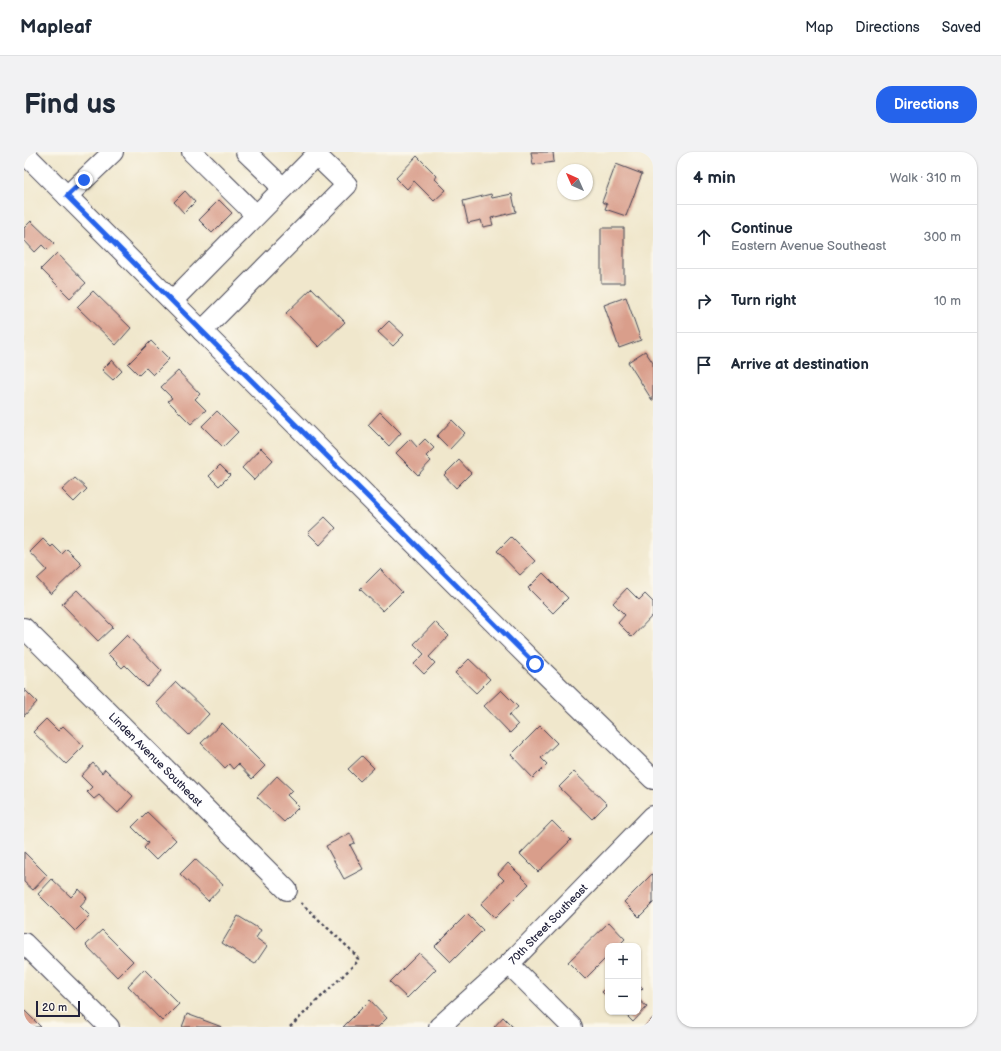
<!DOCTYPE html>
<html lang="en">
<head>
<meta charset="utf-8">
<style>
	:root { --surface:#fff; --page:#f2f2f3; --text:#1f2937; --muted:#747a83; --line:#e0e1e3; --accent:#2563eb }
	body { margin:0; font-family:"Balsamiq Sans",sans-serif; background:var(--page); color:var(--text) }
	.controls { position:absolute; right:12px; bottom:12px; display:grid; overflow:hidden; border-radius:8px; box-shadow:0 1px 3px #0004 }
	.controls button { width:36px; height:36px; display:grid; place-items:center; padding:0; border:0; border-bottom:1px solid var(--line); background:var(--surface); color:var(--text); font:20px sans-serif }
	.compass { position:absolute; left:533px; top:12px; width:36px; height:36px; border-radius:50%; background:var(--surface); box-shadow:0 1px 3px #0004; rotate:315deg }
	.scale { position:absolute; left:12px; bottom:10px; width:44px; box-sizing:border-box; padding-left:4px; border:2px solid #22223b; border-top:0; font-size:11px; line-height:14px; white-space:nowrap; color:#22223b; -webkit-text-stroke:3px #fbf7ec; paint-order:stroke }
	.stop { position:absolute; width:12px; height:12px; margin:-9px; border:3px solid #2563eb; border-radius:50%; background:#fff }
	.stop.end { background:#2563eb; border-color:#fff; box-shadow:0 1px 4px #0008 }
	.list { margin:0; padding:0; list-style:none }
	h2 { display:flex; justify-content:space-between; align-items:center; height:52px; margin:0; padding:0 16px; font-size:17px }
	h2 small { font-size:13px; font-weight:400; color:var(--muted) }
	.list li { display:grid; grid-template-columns:26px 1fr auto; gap:12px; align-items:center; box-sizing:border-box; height:64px; padding:0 16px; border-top:1px solid var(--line) }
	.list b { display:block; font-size:15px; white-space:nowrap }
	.list p { margin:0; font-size:13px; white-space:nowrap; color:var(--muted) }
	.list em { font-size:13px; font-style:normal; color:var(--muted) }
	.icon { flex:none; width:22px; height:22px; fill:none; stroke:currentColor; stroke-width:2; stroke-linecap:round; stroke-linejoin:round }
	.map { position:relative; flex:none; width:629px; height:875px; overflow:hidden; border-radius:16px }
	header { display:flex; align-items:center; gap:24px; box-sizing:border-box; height:56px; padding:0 20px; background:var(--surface); border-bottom:1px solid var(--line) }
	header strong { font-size:19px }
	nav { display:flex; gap:22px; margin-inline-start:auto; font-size:14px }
	.intro { display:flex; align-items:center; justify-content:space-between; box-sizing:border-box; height:96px; padding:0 24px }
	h1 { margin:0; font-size:28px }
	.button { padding:10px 18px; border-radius:16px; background:var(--accent); color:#fff; font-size:14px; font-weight:700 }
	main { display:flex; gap:24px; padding:0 24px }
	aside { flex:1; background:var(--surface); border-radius:16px; box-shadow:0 1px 3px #0004 }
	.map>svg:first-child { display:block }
</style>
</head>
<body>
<header>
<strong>Mapleaf</strong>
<nav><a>Map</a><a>Directions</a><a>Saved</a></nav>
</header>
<div class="intro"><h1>Find us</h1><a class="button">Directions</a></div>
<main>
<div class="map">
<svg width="629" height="875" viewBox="0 0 629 875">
	<rect width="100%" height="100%" fill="#fbf7ec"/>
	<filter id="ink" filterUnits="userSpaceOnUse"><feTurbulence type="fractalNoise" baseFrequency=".025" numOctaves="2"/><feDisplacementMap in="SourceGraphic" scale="8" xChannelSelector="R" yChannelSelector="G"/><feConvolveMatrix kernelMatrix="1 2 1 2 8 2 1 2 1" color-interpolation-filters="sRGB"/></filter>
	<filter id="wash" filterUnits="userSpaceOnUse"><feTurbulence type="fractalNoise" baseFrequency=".012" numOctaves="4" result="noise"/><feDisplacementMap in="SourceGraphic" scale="16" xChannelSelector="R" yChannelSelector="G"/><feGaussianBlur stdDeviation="0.9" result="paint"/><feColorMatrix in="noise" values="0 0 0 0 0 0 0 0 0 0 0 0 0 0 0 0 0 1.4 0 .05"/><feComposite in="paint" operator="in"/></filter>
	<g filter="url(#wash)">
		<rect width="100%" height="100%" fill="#f0e7cc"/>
		<g id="blocks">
			<path fill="#d99e8b" d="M507 0H529L530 10 509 13Z
				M393 4 413 24 411 27 422 38 410 49 390 29 383 37 372 26Z
				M592 12 618 22 602 64 581 57 583 52 578 50Z
				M161 39 171 50 160 61 150 50Z
				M467 42 468 46 488 42 492 60 467 66 469 73 459 75 457 68 444 71 439 49Z
				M195 48 208 61 188 81 175 68Z
				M7 69 30 91 23 98 18 93 11 100 0 88V76Z
				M577 76H600V131H577Z
				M33 101 62 131 46 146 17 117Z
				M288 136 321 170 295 195 262 161Z
				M69 139 107 176 92 193 53 155Z
				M602 145 617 188 595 196 580 153Z
				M365 169 380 183 369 194 354 180Z
				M127 189 145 207 129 223 122 216 115 223 104 212Z
				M621 199 629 211V248H628L604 210Z
				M88 208 98 219 89 228 78 218Z
				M154 219 176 242 171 247 182 258 167 272 144 249 148 246 137 235Z
				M193 259 214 280 199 295 178 274Z
				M356 260 377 281 365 294 344 273Z
				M428 268 441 281 426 297 413 284Z
				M386 287 393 295 401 287 410 296 402 304 407 309 394 323 372 301Z
				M237 296 249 308 230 328 218 316Z
				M435 308 447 321 432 336 420 323Z
				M196 313 206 323 195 334 185 324Z
				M51 326 63 337 50 350 38 338Z
				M301 365 312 376 296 393 284 381Z
				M487 385 511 409 496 423 473 399Z
				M19 387 27 395 29 393 38 402 43 397 58 412 27 442 13 427 23 418 6 400Z
				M356 417 378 440 359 459 336 437Z
				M519 421 544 446 529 461 504 436Z
				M603 436 615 448 621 442 629 450V463L608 485 594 471 601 463 589 451Z
				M53 438 89 475 74 489 38 452Z
				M411 470 425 484 405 505 411 511 400 522 390 512 400 502 390 492Z
				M103 483 138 519 123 535 101 513 98 516 84 502Z
				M445 507 466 527 452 541 431 521Z
				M152 530 185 562 165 583 132 551Z
				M0 537 13 550 0 564Z
				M477 538 494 555 485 563 494 573 486 581 460 554Z
				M22 567 34 579 39 574 60 594 42 612 9 580Z
				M198 571 241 614 228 627 214 612 209 617 205 612 201 616 177 591Z
				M516 574 533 591 517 606 523 612 509 626 487 603Z
				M338 604 350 616 336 629 324 617Z
				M69 611 78 621 81 617 109 644 94 661 75 643 70 647 63 640 68 635 57 624Z
				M550 620 583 652 568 667 535 635Z
				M253 624 268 638 263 643 275 655 260 670 233 645Z
				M123 660 152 688 132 708 120 696 124 691 108 675Z
				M528 669 547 688 514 720 496 702Z
				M326 681 331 691 326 693 339 717 320 727 302 694Z
				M0 700 23 723 9 738 0 730Z
				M171 707 199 733 184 749 156 722Z
				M484 711 505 732 471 766 457 752 480 728 474 722Z
				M629 721V751L615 765 600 750Z
				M28 727 47 745 55 737 63 746 56 754 66 764 51 779 14 742Z
				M443 762 459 778 427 810 411 794Z
				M214 764 237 778 232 786 243 794 231 812 198 791Z
				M585 770 601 787 594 794H584V804L561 827 544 810Z
				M78 778 109 809 93 825 62 793Z
				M395 801 412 817 383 846 366 830Z
				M120 817 155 852 138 869 104 834Z
				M614 832 619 836 614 841Z
				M584 834V846L578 840Z
				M614 847 623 855 609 870 599 860H614Z
				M346 848 363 866 354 875H319Z
				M0 858 17 875H0Z
				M163 862 198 875H158Z
				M479 865 489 875H470Z
				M629 866V875H620Z"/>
		</g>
	</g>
	<g filter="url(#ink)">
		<use href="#blocks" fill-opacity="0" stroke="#414051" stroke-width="1"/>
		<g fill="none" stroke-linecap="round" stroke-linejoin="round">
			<defs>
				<g id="minor">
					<path d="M168 0 232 63"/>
					<path d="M222 0 259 36"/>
					<path d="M0 1 511 512 629 627"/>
					<path d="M43 44 89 0"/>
					<path d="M148 149 292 3 323 33 178 179"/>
					<path id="s1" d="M0 476 263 738"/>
					<path d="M0 791 85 875"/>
					<path d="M485 812 548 875"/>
					<path id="s2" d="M415 875 485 812 629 664"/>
				</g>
			</defs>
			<use href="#minor" stroke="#414051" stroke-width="22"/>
			<path stroke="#414051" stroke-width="2.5" stroke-dasharray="3 3" stroke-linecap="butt" d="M266 875 333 810 334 807 329 800 275 749"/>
			<use href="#minor" stroke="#fff" stroke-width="20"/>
		</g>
	</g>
	<g fill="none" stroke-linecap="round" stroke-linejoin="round" filter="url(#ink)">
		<path stroke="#2563eb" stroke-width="5" d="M60 28 43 44 511 512"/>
	</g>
	<g text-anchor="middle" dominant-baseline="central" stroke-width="4" stroke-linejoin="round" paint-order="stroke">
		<g font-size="11" fill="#22223b" stroke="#fbf7ec">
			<text stroke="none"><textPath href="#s1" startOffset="186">Linden Avenue Southeast</textPath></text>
			<text stroke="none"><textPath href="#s2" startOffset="150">70th Street Southeast</textPath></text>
		</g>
	</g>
</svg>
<div class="controls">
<button>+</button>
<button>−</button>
</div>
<svg class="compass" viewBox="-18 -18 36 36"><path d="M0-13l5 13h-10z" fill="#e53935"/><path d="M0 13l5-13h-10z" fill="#747a83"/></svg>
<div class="scale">20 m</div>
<div class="stop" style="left:511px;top:512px"></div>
<div class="stop end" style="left:60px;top:28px"></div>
</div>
<aside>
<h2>4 min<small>Walk · 310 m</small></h2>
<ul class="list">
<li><svg class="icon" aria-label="ahead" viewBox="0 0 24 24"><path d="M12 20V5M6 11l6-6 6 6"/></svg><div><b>Continue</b><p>Eastern Avenue Southeast</p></div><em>300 m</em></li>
<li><svg class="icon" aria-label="right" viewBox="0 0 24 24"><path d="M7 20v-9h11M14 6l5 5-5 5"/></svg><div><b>Turn right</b></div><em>10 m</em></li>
<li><svg class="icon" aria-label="arrive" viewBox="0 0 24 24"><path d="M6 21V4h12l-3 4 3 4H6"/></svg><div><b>Arrive at destination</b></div></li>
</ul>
</aside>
</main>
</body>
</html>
